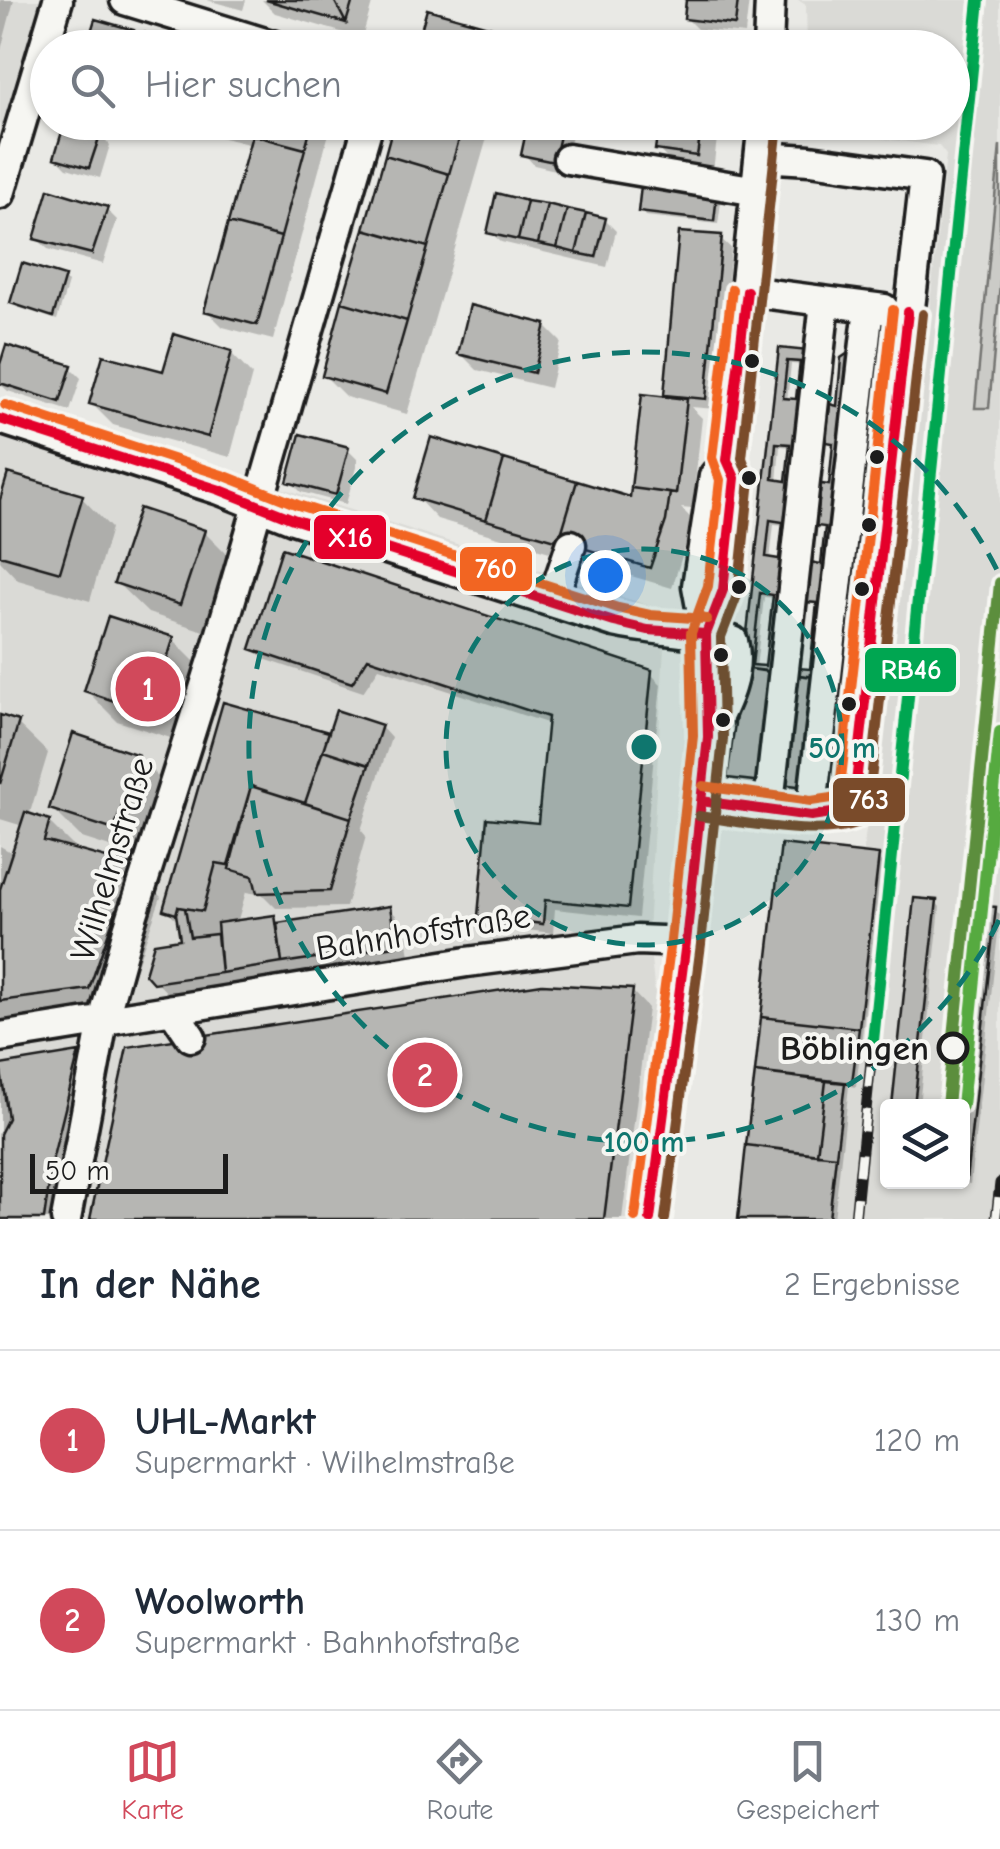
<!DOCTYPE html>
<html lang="de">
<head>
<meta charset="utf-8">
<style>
	:root { --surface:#fff; --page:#f2f2f3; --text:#1f2937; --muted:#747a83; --line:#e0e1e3; --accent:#d1495b }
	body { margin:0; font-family:"Comic Neue",sans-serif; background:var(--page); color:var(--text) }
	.controls { position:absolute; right:30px; bottom:30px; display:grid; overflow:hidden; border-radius:10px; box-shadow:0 2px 8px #0004 }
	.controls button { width:90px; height:90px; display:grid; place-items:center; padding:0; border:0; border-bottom:2px solid var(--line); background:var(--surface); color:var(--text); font:50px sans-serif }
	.scale { position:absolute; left:30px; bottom:25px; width:198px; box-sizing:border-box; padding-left:10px; border:5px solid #1c1c1c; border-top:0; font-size:28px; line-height:35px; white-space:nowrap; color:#1c1c1c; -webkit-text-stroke:8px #f6f6f2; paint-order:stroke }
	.you { position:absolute; left:605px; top:575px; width:35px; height:35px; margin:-25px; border:8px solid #fff; border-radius:50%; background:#1a73e8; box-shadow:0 0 0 15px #1a73e833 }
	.badge { display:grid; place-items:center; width:65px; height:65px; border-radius:50%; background:var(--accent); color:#fff; font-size:32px; font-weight:700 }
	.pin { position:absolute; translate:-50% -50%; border:5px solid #fff; box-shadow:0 2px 10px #0006 }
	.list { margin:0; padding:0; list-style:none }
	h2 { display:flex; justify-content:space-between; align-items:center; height:130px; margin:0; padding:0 40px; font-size:42px }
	h2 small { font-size:32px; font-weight:400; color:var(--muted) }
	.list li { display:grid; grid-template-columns:65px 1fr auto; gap:30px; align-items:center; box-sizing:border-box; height:180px; padding:0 40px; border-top:2px solid var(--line) }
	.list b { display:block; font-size:38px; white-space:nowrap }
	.list p { margin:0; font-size:32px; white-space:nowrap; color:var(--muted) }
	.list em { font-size:32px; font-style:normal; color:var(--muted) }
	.icon { flex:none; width:55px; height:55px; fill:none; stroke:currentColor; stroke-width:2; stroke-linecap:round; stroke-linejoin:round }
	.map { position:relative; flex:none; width:1000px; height:1219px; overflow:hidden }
	.search { position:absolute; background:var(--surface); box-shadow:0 2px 8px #0004; left:30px; right:30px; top:30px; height:110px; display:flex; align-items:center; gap:25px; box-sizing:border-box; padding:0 35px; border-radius:55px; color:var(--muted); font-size:38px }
	.sheet { height:490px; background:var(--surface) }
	nav { display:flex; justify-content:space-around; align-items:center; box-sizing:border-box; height:140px; border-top:2px solid var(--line); background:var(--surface); font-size:28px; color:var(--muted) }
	nav a { display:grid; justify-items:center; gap:5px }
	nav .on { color:var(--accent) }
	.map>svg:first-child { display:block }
</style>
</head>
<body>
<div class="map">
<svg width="1000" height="1219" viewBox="0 0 1000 1219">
	<rect width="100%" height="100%" fill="#e9e9e5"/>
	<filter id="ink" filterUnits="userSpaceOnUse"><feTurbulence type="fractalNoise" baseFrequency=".01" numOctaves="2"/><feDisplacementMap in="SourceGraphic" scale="20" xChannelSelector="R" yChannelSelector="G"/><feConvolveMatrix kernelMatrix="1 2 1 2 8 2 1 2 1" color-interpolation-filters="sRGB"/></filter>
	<g filter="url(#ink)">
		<path fill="#dadad6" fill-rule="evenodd" d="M0 0H49L0 152Z
			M798 0H1000V1219H820L884 677H890L946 155 939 146 838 133 830 123 952 122V48L807 47 806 5ZM888 1106H962V1182H888Z
			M0 398 666 611 648 932 659 1029 633 1219H0Z"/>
		<path fill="#cbcbc7" stroke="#747472" stroke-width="2.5" d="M1000 145V283L989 408H975Z"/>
		<path fill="#0003" fill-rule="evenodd" d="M0 0H14L0 54Z
			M207 0H246L243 10Z
			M262 0H373L362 38 275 13Z
			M688 0H749L745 34 697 29 686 18Z
			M490 29 506 48H419Z
			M133 32 145 44 184 48H89Z
			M194 122H332L273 340 223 327 207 311 252 145 204 133Z
			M397 122 491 124 407 414 346 397 324 375Z
			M661 122H719L713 171 674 166 658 149Z
			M562 124 572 135 564 172 534 165 524 154Z
			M100 134 110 145 100 178 67 168 56 157Z
			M716 197 721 202 718 224 645 216 641 211Z
			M107 210 117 220 103 264 48 249 37 239Z
			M605 220 616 231 607 267 501 242 490 232Z
			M720 238 731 248 716 409 691 407 702 418 692 509 681 508 690 517 686 543 672 588 437 519 416 497 632 500 672 400 667 395Z
			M64 279 68 283 57 320 17 307 12 303Z
			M545 326 561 342 550 388 477 370 460 353Z
			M781 350 808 354 774 675 812 672 819 606 808 601 823 567 827 530 818 525 831 488 834 446 829 441 840 409 818 680 845 684 854 678 862 612 854 607 866 571 867 531 862 526 874 491 876 449 871 444 884 408 856 795 735 782 730 778ZM791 364 802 365 798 402 787 401ZM780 446 792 447 788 484 777 482ZM774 524 785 525 781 561 770 560ZM764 597 775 598 767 669 756 668Z
			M231 353 252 375 230 457 113 425 92 404 165 374Z
			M70 367 81 378 70 411 8 391 0 384V372Z
			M347 449 358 460 346 504 301 492 290 481Z
			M81 497 111 528 90 601 18 580 0 561V509Z
			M204 532 234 562 210 633 148 613 117 583Z
			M173 640 203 670 180 741 117 721 87 691Z
			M253 648 650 673 661 684 638 918 555 909 553 933 491 926 480 915 540 826 550 724 379 668 363 692 264 659Z
			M224 705 330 734 381 727 391 738 361 830 366 836 346 907 276 908 259 891 258 894 246 892 237 923 274 918 281 925 389 908 405 925 411 962 172 998 148 973 182 941 180 923 166 909Z
			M0 718 17 723 48 753 29 816 49 822 80 853 131 867 161 897 118 1019 0 1034V846L14 854 23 826 0 819Z
			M138 757 168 787 144 858 82 838 52 808Z
			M783 847 878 858 882 863 856 1087 849 1086 834 1219H740Z
			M916 901 936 902 940 907 919 1106H895Z
			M976 908 995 910 1000 915 970 1184 951 1182H962V1106H954Z
			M632 991 648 1008 622 1219H93Z
			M78 1054 99 1075 68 1219H0V1067Z"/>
		<path fill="#b6b6b3" stroke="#1c1c1c" stroke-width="2.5" fill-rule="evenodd" d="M266 0H334L346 23Z
			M334 0H353L346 23Z
			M686 0H738L735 25 684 19Z
			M427 9 492 27 486 48H416Z
			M95 19 134 30 129 48H86Z
			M145 33 183 43 182 48H142Z
			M65 122 101 132 89 168 54 158Z
			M206 122H248L245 133Z
			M248 122H312L305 149 245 133Z
			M394 122H464L449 174 385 155Z
			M528 122H563L554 162 521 155Z
			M659 122H702L697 156 655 150Z
			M252 135 305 149 281 237 228 223Z
			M385 155 449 174 428 247 364 229Z
			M641 186 717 195 714 221 638 212Z
			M49 189 108 207 92 254 34 239Z
			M496 193 527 201 518 240 487 233Z
			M527 201 547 204 538 244 518 240Z
			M547 204 567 209 557 248 538 244Z
			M567 209 586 213 576 253 557 248Z
			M586 213 606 218 596 257 576 253Z
			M228 223 281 237 257 325 204 311Z
			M364 229 428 247 407 321 342 302Z
			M679 232 722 235 706 399 664 395Z
			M22 263 65 276 53 317 10 303Z
			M342 302 407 321 386 394 322 376Z
			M470 305 546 324 534 373 458 354Z
			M174 334 232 351 208 437 89 404 103 355 163 371Z
			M6 345 72 365 60 402 0 383V364Z
			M779 348 809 351 770 672 743 668ZM787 361 800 362 796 399 783 398ZM776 443 790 444 786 481 773 479ZM770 520 783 522 779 559 766 557ZM760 593 773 595 765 666 752 665Z
			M854 349 814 677 797 675 798 668 810 669 817 603 805 602 810 562 821 564 825 527 816 526 821 484 829 485 833 443 826 442 830 404 837 406 841 358Z
			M896 357 857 682 843 681V675L852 676 860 609 851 608 856 568 864 569 867 527H860L864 488H871L876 446 869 445 873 407 881 406 886 362Z
			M642 394 687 399 676 494 631 488Z
			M300 434 349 447 336 495 287 482Z
			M431 437 504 459 486 520 413 498Z
			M504 459 577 481 559 541 486 520Z
			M8 473 83 495 60 572 0 555V500Z
			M577 481 630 497 631 488 670 493 666 521 650 568 559 541Z
			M139 508 205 530 180 605 114 583Z
			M282 548 652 670 628 908 545 900 543 924 478 916 487 818 538 823 548 717 368 658 352 683 250 649Z
			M108 616 174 637 150 713 84 691Z
			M743 668 857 682 852 792 727 778Z
			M223 702 329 732 305 803 251 786 228 865 216 863 203 911 178 907 176 914 163 910Z
			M336 710 382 725 369 765 323 750Z
			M0 715 19 721 0 784Z
			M73 733 139 755 114 830 49 809Z
			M323 750 369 765 351 818 305 803Z
			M251 786 351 818 330 891 257 893 253 876 229 869Z
			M25 812 50 820 44 841 132 865 89 989 0 1001V889Z
			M781 844 879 855 859 1028 761 1017Z
			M914 898 937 900 914 1106H892Z
			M973 905 996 907 966 1180H962V1106H951Z
			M390 906 396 946 282 963 277 923Z
			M178 907 185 908 190 937 217 934 221 973 153 983 145 974 154 943 180 939 176 914Z
			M275 915 282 963 221 973 217 923Z
			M542 984 633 989 604 1219H90L127 1047Z
			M761 1017 859 1028 852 1083 755 1072Z
			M79 1052 53 1157 44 1219H0V1134L8 1118 0 1065Z
			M755 1072 826 1081 817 1154 746 1145Z
			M826 1081 845 1083 836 1156 817 1154Z
			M746 1145 836 1156 829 1219H738Z"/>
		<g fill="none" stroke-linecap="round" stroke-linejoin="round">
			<defs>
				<path id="minor" d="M125 0 281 48
					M768 48 770 0
					M568 159 757 191
					M0 194 58 0
					M747 291 884 309
					M0 419 220 490 293 519 614 622C654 631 694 631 733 641 741 675 723 707 708 737
					M552 601 571 545
					M707 633 723 590 735 478 727 460 763 122
					M701 801 811 816 853 810 925 176 810 160 760 157
					M768 812 825 302
					M811 816 869 307
					M172 1009 191 1037
					M0 1037 467 962 637 940 686 942
					M66 1219 103 1021 128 930 215 654 369 122
					M650 1219 686 942 708 737 706 634 697 586 714 476 727 460"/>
			</defs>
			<use href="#minor" stroke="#1c1c1c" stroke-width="35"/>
			<use href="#minor" stroke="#f6f6f2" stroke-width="28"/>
			<defs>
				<path id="rail" d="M855 1219 873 1041
					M996 1219 1000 1183"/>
			</defs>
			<use href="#rail" stroke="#1c1c1c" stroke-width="11"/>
			<use href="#rail" stroke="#f6f6f2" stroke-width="8" stroke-dasharray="22" stroke-linecap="butt"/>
			<defs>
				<path id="bus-1" d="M0 419 220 490 293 519 614 622 648 630 706 634
					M701 801 811 816 853 810 908 312
					M650 1219 686 942 708 737 706 634 723 590 735 478 727 460 747 291"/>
				<path id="bus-2" d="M699 816C734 821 844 844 867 816L923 314
					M665 1219 701 944 723 739 721 637 738 593 750 480 742 458 778 124"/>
				<path id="bus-3" d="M5 405 225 476 298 505 618 608 650 615 707 619
					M703 786 811 801 839 797 893 310
					M635 1217 671 940 693 736 691 633 708 586 720 480 712 458 732 289"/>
			</defs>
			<use href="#bus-1" stroke="#f6f6f2" stroke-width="18"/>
			<use href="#bus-2" stroke="#f6f6f2" stroke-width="18"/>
			<use href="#bus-3" stroke="#f6f6f2" stroke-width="18"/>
			<use href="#bus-1" stroke="#e4002b" stroke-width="10"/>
			<use href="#bus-2" stroke="#7a4b2a" stroke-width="10"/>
			<use href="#bus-3" stroke="#f26522" stroke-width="10"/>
			<defs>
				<path id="rail-1" d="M873 1041 979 0"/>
				<path id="rail-2" d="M947 1106 1000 583"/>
				<path id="rail-3" d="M962 1106 1000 732"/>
			</defs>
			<use href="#rail-1" stroke="#f6f6f2" stroke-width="20"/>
			<use href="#rail-2" stroke="#f6f6f2" stroke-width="20"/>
			<use href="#rail-3" stroke="#f6f6f2" stroke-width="20"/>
			<use href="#rail-1" stroke="#00a651" stroke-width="12"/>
			<use href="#rail-2" stroke="#5c8e3c" stroke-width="12"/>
			<use href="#rail-3" stroke="#56aa41" stroke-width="12"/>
		</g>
	</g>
	<circle cx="644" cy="747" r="198" fill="#0f766e" fill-opacity=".12"/>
	<g fill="none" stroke="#0f766e" stroke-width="5" stroke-dasharray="18 12">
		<circle cx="644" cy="747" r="198"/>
		<path d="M999 920A395 395 0 1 1 999 574"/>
	</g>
	<g fill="#1c1c1c" stroke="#f6f6f2" stroke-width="4">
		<circle cx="752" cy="361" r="9"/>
		<circle cx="877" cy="457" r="9"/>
		<circle cx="749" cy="478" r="9"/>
		<circle cx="869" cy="525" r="9"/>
		<circle cx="739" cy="587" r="9"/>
		<circle cx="862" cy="589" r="9"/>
		<circle cx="721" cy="655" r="9"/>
		<circle cx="849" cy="704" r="9"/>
		<circle cx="723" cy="720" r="9"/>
	</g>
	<circle fill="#f6f6f2" stroke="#1c1c1c" stroke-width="5" cx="953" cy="1048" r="14"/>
	<g text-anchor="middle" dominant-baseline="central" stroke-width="8" stroke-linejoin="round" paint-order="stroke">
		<g font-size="35" fill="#1c1c1c" stroke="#f6f6f2">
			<text transform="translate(112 859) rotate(-73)">Wilhelmstraße</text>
			<text transform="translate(423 932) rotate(-9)">Bahnhofstraße</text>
		</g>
		<g font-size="35" font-weight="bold" fill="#1c1c1c" stroke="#f6f6f2" text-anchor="end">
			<text x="929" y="1048">Böblingen</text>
		</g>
	</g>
	<circle cx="644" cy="747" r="15" fill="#0f766e" stroke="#f6f6f2" stroke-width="5"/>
	<g font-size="30" text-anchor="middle" font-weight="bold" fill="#0f766e" stroke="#f6f6f2" stroke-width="8" stroke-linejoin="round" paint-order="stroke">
		<text x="842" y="758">50 m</text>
		<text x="644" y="1152">100 m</text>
	</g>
	<g stroke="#f6f6f2" stroke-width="4">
		<rect x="312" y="513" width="76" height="48" rx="10" fill="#e4002b"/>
		<rect x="458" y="545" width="76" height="48" rx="10" fill="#f26522"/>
		<rect x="863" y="646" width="95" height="48" rx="10" fill="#00a651"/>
		<rect x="831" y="776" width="76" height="48" rx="10" fill="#7a4b2a"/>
	</g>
	<g font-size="28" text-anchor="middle" font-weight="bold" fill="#fff">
		<text x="350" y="547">X16</text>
		<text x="496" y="578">760</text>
		<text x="911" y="679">RB46</text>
		<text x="869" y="809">763</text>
	</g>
</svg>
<div class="controls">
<button><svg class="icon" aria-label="layers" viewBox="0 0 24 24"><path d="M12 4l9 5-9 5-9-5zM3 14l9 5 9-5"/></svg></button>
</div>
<div class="scale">50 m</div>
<div class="you"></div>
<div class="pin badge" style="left:148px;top:689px">1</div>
<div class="pin badge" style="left:425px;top:1075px">2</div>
<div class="search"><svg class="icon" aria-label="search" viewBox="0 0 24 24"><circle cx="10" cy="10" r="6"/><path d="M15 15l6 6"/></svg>Hier suchen</div>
</div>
<section class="sheet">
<h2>In der Nähe<small>2 Ergebnisse</small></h2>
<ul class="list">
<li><span class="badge">1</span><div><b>UHL-Markt</b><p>Supermarkt · Wilhelmstraße</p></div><em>120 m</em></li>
<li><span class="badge">2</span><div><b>Woolworth</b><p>Supermarkt · Bahnhofstraße</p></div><em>130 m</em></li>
</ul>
</section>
<nav>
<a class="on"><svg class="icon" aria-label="map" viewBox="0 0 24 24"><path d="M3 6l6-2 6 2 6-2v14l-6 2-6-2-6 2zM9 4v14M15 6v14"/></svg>Karte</a>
<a><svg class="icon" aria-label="directions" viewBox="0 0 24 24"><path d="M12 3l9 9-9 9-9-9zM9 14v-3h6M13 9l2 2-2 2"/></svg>Route</a>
<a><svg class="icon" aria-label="saved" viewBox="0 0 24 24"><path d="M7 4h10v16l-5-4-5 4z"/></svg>Gespeichert</a>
</nav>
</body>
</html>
